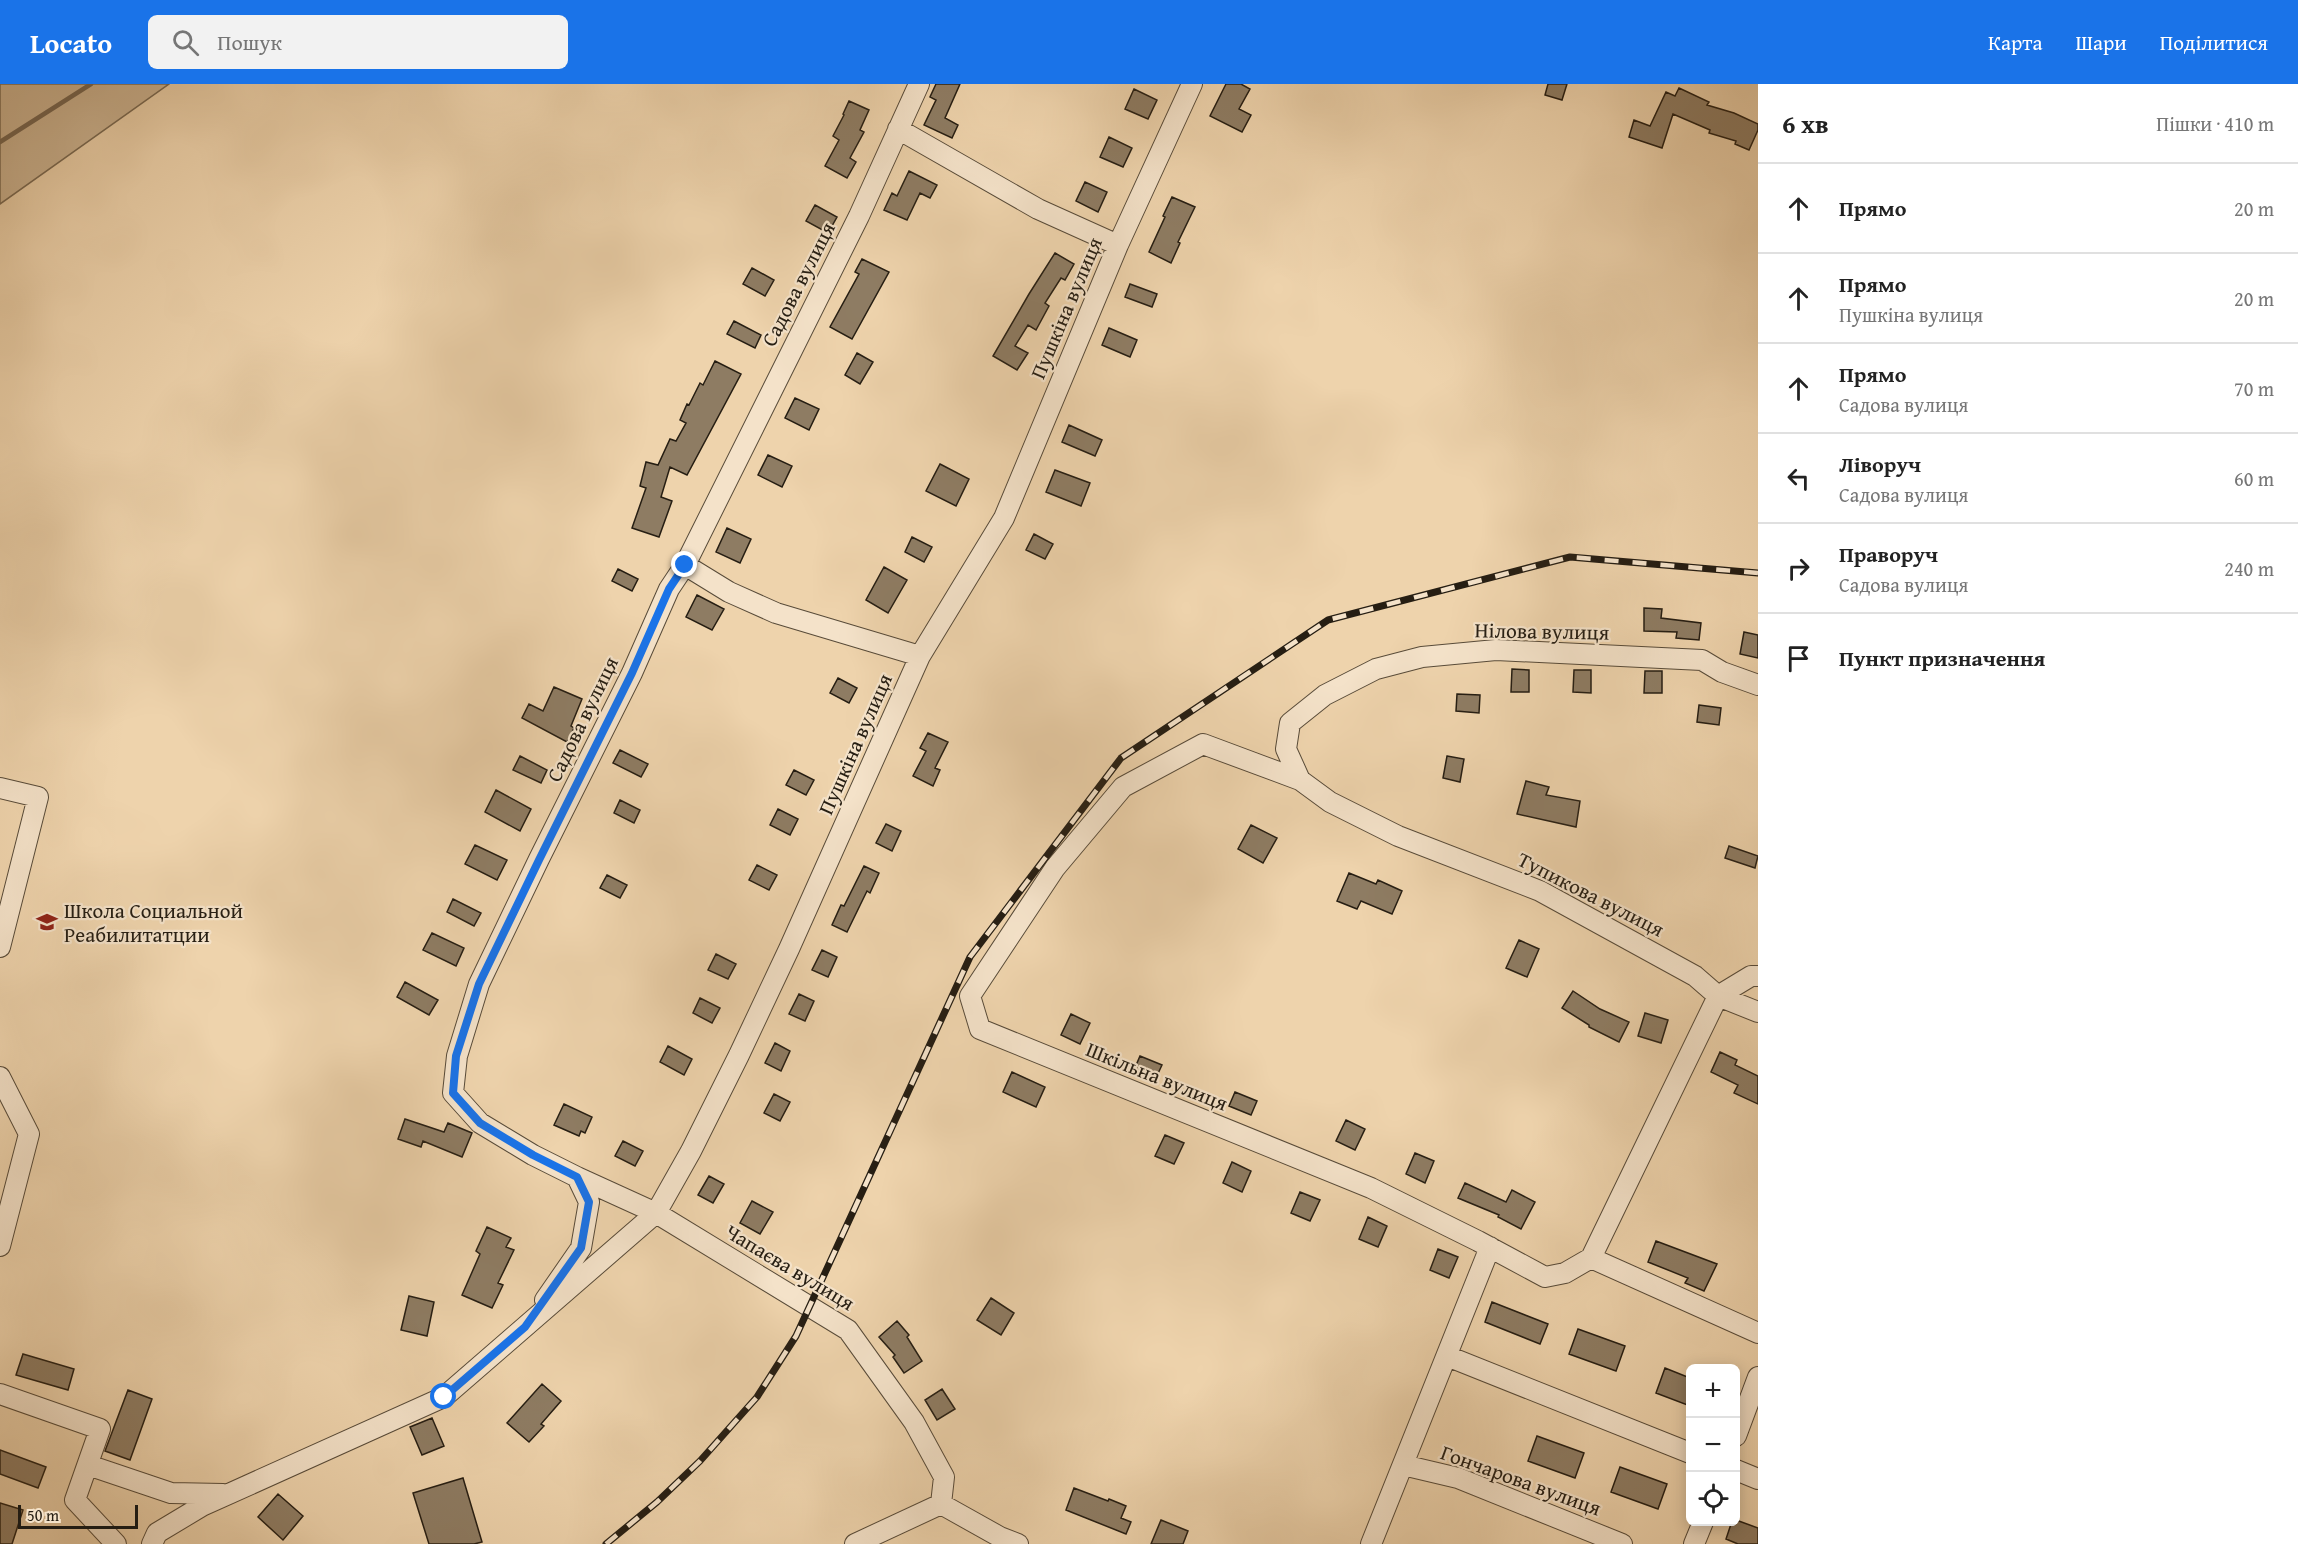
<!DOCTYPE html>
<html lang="uk">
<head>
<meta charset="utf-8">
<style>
	:root { --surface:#fff; --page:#f2f2f2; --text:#222; --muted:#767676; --line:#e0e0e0; --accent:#1a73e8 }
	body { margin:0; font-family:"Gentium Book Plus",serif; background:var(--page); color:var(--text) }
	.controls { position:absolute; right:18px; bottom:18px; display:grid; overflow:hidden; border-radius:9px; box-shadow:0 3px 15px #0003 }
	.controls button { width:54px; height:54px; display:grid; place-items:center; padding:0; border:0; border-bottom:2px solid var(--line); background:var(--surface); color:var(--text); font:30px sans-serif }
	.scale { position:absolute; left:18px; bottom:15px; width:120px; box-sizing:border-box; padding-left:6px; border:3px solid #261e13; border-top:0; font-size:16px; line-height:21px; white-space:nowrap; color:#261e13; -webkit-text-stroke:4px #f4e2c9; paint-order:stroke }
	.stop { position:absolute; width:18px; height:18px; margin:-14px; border:4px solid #1a73e8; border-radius:50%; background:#fff }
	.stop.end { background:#1a73e8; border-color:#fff; box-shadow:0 2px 6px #0008 }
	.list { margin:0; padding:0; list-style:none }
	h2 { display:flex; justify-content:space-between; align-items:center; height:78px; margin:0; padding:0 24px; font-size:26px }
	h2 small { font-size:20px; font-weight:400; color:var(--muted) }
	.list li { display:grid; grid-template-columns:39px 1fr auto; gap:18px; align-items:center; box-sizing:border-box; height:90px; padding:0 24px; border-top:2px solid var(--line) }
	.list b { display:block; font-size:22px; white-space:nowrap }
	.list p { margin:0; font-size:20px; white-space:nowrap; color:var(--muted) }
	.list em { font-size:20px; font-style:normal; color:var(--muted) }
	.icon { flex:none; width:33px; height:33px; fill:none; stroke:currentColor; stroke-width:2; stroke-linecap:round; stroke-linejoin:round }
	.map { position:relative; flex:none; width:1758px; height:1460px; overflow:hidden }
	header { display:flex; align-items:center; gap:36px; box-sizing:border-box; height:84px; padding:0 30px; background:var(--accent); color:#fff }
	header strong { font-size:28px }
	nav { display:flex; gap:33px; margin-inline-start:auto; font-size:21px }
	.search { width:420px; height:54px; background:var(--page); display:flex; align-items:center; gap:15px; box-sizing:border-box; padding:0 21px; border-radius:9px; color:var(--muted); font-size:22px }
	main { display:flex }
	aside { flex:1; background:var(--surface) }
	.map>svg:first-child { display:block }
</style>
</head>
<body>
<header>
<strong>Locato</strong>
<div class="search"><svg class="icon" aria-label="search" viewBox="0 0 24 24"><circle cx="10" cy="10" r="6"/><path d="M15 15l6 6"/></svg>Пошук</div>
<nav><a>Карта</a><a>Шари</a><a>Поділитися</a></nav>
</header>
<main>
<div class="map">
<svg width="1758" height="1460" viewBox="0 0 1758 1460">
	<rect width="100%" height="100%" fill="#eed3ac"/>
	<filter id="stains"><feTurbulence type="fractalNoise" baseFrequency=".00333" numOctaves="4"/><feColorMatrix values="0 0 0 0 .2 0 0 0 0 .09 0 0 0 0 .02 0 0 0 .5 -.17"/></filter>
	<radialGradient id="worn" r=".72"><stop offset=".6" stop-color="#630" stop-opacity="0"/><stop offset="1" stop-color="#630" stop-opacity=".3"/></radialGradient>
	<path fill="#ccb492" stroke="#796952" stroke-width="1.5" d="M0 0H169L0 120Z"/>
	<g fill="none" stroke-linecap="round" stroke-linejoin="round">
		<path stroke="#756550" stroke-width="4.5" d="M0 58 91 0"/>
	</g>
	<path fill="#8e7c63" stroke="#261e13" stroke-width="1.5" d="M936 0H960L945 34 958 41 952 54 924 41 936 16 930 13Z
		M1226 0H1241L1250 5 1239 25 1251 31 1242 48 1210 32Z
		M1548 0H1567L1562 16 1545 11Z
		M1679 4 1709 18 1707 21 1734 29 1758 40V46L1749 66 1735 60 1736 57 1709 49 1710 46 1673 30 1662 64 1629 53 1634 36 1650 42 1666 8 1675 12Z
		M1134 5 1157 16 1148 35 1125 25Z
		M849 17 869 26 860 46 864 48 850 74 856 78 847 94 825 82 839 56 833 52 844 31 843 30Z
		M1109 53 1132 64 1123 83 1100 73Z
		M909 87 937 101 930 114 920 109 907 136 884 126 892 109 897 112Z
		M1085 98 1107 108 1098 128 1076 117Z
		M1172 113 1195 123 1178 158 1180 159 1171 179 1149 168 1165 133 1163 132Z
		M815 121 837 133 828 149 806 137Z
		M1055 169 1074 180 1065 196 1061 194 1045 219 1049 222 1036 246 1028 241 1015 262 1028 269 1017 286 993 272 1029 210Z
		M862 175 889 188 852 255 830 243 859 190 855 188Z
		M752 184 774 196 765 212 743 200Z
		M1130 200 1157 210 1152 223 1125 213Z
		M734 237 761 251 755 264 727 250Z
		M1109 244 1137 256 1130 273 1102 261Z
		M857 269 873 278 860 300 845 291Z
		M715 277 741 290 687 391 670 383 661 413 672 417 659 453 632 444 646 404 640 402 646 378 658 381 670 355 676 357 686 339 680 336 687 320 689 321 700 299 703 301Z
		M795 314 819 325 809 346 785 334Z
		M1069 341 1102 356 1095 372 1062 358Z
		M768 371 792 382 782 403 758 391Z
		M940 380 969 395 956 422 926 407Z
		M1055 386 1090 399 1081 422 1046 408Z
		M727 444 751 455 740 479 716 468Z
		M1034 450 1053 460 1045 475 1026 466Z
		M912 453 932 463 924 478 905 468Z
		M884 483 907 496 888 529 866 516Z
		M618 485 638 495 632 507 612 497Z
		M697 511 724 525 712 546 686 533Z
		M1644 524 1662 525 1661 534 1701 539 1699 556 1676 554 1677 548 1644 547Z
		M1744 548 1758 551V574L1740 570Z
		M1512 585 1529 586V608H1511Z
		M1574 586H1591V609L1573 608Z
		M1645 587H1662V609H1644Z
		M838 594 857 604 849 619 830 609Z
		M554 603 582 615 571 642 574 644 567 658 522 634 529 620 543 627Z
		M1457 610 1480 611 1479 629 1456 627Z
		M1699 621 1721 624 1719 641 1697 638Z
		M928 649 948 658 935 684 940 686 933 702 913 692 926 667 920 664Z
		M620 666 648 680 641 693 613 679Z
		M520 672 547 686 541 699 513 686Z
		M1447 672 1464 675 1460 698 1443 694Z
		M794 686 814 696 806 711 786 701Z
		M1526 697 1549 703 1546 711 1580 717 1576 743 1517 730Z
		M496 706 531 725 520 747 485 728Z
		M620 716 640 726 634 739 614 729Z
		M778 725 798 735 790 751 770 741Z
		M886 740 901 747 892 767 876 759Z
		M1251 741 1277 754 1263 779 1238 765Z
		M475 761 507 776 497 796 465 780Z
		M1729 762 1758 772 1755 784 1725 774Z
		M757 781 777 791 769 806 749 796Z
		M864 782 879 789 870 809 867 807 847 848 832 841 841 821 844 822Z
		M1349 789 1376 800 1378 796 1402 807 1392 830 1361 817 1357 825 1337 817Z
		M607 791 627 801 620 814 600 804Z
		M453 815 481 829 474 842 447 828Z
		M432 849 464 864 456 882 423 866Z
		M1519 856 1539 865 1527 893 1506 884Z
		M822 866 837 873 828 893 812 886Z
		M716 870 736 880 728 895 708 886Z
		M405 898 438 916 429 931 397 913Z
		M1573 907 1600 925 1629 938 1619 958 1589 943V941L1562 924Z
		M799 910 814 917 805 937 789 930Z
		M700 914 720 924 712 939 693 929Z
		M1645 929 1668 936 1661 959 1638 952Z
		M1071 930 1090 939 1080 960 1061 951Z
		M775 959 790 967 781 987 765 979Z
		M668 962 692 975 684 991 660 978Z
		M1720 968 1737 976 1735 981 1758 992V1020L1734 1009 1738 1001 1711 988Z
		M1140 972 1162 981 1155 996 1134 986Z
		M1012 988 1045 1003 1036 1023 1003 1008Z
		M1235 1008 1257 1017 1251 1031 1229 1022Z
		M774 1010 790 1018 780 1037 764 1029Z
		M564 1020 592 1033 585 1049 581 1047 579 1052 554 1041Z
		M405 1035 444 1048 448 1039 472 1049 462 1073 423 1057 421 1063 398 1055Z
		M1346 1036 1365 1045 1355 1066 1336 1057Z
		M1165 1051 1184 1059 1174 1080 1155 1072Z
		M623 1057 643 1067 635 1082 615 1072Z
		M1415 1069 1434 1077 1425 1099 1406 1090Z
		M1232 1078 1251 1087 1242 1108 1223 1099Z
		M709 1092 724 1100 713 1119 698 1111Z
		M1465 1099 1506 1118 1512 1106 1535 1118 1521 1145 1498 1133 1499 1131 1458 1114Z
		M1300 1108 1320 1116 1310 1137 1291 1129Z
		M752 1117 773 1128 760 1150 740 1139Z
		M1368 1133 1387 1142 1378 1163 1359 1155Z
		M487 1143 511 1154 506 1163 514 1166 498 1199 503 1201 492 1224 462 1211 480 1170 476 1167Z
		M1656 1157 1717 1180 1704 1207 1685 1199 1688 1194 1648 1178Z
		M1438 1165 1458 1173 1449 1194 1430 1186Z
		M409 1212 434 1218 427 1252 401 1246Z
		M991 1214 1014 1229 1001 1251 977 1236Z
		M1492 1218 1548 1240 1540 1260 1485 1238Z
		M897 1237 909 1251 907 1253 922 1277 904 1289 893 1273 895 1271 879 1253Z
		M1578 1245 1625 1262 1616 1287 1569 1270Z
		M23 1270 74 1285 68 1306 16 1291Z
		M1665 1284 1690 1294V1322L1656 1309Z
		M542 1300 561 1317 541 1340 544 1342 529 1358 507 1339Z
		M942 1305 955 1325 937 1336 925 1316Z
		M128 1306 152 1315 130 1376 105 1367Z
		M432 1334 444 1362 422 1371 410 1343Z
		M1537 1352 1584 1369 1575 1394 1528 1377Z
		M0 1366 46 1383 38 1404 0 1390Z
		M1620 1383 1667 1400 1658 1425 1611 1408Z
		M463 1394 482 1458 474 1460H429L413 1409Z
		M1074 1404 1108 1417 1109 1415 1126 1422 1121 1434 1131 1438 1126 1450 1066 1426Z
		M278 1410 303 1432 283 1456 258 1433Z
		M0 1419 23 1426 12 1460H0Z
		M1161 1436 1188 1447 1183 1460H1151Z
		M1736 1436 1758 1444V1460H1738L1726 1455 1732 1437Z"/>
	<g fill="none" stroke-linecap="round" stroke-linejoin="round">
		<defs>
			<path id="minor" d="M898 45 1038 125 1118 161
				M685 481 729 508 776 529 920 572
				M1758 601 1722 588 1702 576 1496 566 1422 573 1376 585 1325 611 1290 639 1286 665 1300 696 1330 718 1398 752 1540 807 1695 892 1718 912 1758 928
				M1300 696 1203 660 1123 703 1055 784 970 912 980 945 1371 1104 1478 1157 1545 1193 1565 1189 1591 1174 1758 1249
				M0 704 38 713 0 863
				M0 993 29 1050 0 1162
				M577 1093 656 1129 848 1246 914 1338 944 1393 941 1420
				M1591 1174 1718 912 1751 892H1758
				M545 1216 581 1164 589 1118 577 1093 533 1071 480 1039 453 1009 457 972 479 900 539 775 632 589 669 505 685 481 859 132 919 0
				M1447 1272 1690 1369
				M0 1310 100 1345 75 1416 116 1460
				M1736 1352 1758 1293
				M88 1381 171 1409 223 1410
				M1403 1381 1458 1394 1622 1460
				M1736 1386 1758 1395
				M152 1460 157 1449 202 1422 444 1313 656 1129 691 1067 739 971 789 865 920 572 1004 434 1118 161 1192 0
				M855 1460 941 1420 1000 1453 1018 1460
				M1371 1460 1490 1163
				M1694 1460 1703 1438"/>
		</defs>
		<use href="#minor" stroke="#584b39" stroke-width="22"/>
		<use href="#minor" stroke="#f4e2c9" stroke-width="20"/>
		<defs>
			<path id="rail" d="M606 1460 657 1418 700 1377 757 1313 796 1252 970 873 1121 674 1328 536 1570 473 1758 489"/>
		</defs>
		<use href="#rail" stroke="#261e13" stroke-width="7"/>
		<use href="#rail" stroke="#f4e2c9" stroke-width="4.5" stroke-dasharray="14" stroke-linecap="butt"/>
	</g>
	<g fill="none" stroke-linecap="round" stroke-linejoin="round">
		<path stroke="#1a73e8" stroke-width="8" d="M444 1313 525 1243 581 1164 589 1118 577 1093 533 1071 480 1039 453 1009 456 972 479 900 539 776 632 589 669 505 685 481"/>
	</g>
	<defs>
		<symbol id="university-bare" viewBox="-9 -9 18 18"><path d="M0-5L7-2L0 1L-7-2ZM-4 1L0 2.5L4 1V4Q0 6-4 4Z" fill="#8f2418" stroke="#f4e2c9" stroke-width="2.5" paint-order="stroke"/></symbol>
	</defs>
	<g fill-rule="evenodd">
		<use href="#university-bare" x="32" y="823" width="30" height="30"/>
	</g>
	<g text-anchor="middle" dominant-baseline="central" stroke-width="4.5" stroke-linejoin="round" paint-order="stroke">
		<g font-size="21" fill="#261e13" stroke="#f4e2c9">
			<text transform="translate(798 200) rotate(-63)">Садова вулиця</text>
			<text transform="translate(1066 224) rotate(-67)">Пушкіна вулиця</text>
			<text transform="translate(1542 547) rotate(1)">Нілова вулиця</text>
			<text transform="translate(582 635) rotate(-64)">Садова вулиця</text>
			<text transform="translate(855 660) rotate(-66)">Пушкіна вулиця</text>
			<text transform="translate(1591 810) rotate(27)">Тупикова вулиця</text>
			<text transform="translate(1157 992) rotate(22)">Шкільна вулиця</text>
			<text transform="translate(790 1183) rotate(31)">Чапаєва вулиця</text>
			<text transform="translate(1521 1396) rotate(20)">Гончарова вулиця</text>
		</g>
		<g font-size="21" fill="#261e13" stroke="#f4e2c9" text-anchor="start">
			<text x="64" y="826">Школа Социальной<tspan x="64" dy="24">Реабилитатции</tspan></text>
		</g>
	</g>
	<rect width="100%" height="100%" filter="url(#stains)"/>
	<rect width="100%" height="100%" fill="url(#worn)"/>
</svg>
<div class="controls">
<button>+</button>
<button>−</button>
<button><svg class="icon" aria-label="locate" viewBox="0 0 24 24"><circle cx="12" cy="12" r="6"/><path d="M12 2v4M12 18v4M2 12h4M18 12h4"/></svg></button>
</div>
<div class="scale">50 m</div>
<div class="stop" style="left:444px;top:1313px"></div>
<div class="stop end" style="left:685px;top:481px"></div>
</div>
<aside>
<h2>6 хв<small>Пішки · 410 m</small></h2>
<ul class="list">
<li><svg class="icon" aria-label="ahead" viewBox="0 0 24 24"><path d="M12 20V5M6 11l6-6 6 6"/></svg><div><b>Прямо</b></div><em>20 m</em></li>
<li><svg class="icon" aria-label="ahead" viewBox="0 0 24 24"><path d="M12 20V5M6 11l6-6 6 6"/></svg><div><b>Прямо</b><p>Пушкіна вулиця</p></div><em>20 m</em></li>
<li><svg class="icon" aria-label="ahead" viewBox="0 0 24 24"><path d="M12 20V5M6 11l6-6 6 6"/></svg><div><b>Прямо</b><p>Садова вулиця</p></div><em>70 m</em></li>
<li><svg class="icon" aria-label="left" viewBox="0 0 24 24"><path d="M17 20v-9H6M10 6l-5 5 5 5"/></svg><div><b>Ліворуч</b><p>Садова вулиця</p></div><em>60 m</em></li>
<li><svg class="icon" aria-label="right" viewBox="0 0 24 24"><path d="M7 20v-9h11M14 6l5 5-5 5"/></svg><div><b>Праворуч</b><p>Садова вулиця</p></div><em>240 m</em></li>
<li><svg class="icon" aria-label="arrive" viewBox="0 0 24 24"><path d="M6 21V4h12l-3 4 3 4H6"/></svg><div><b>Пункт призначення</b></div></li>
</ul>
</aside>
</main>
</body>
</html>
